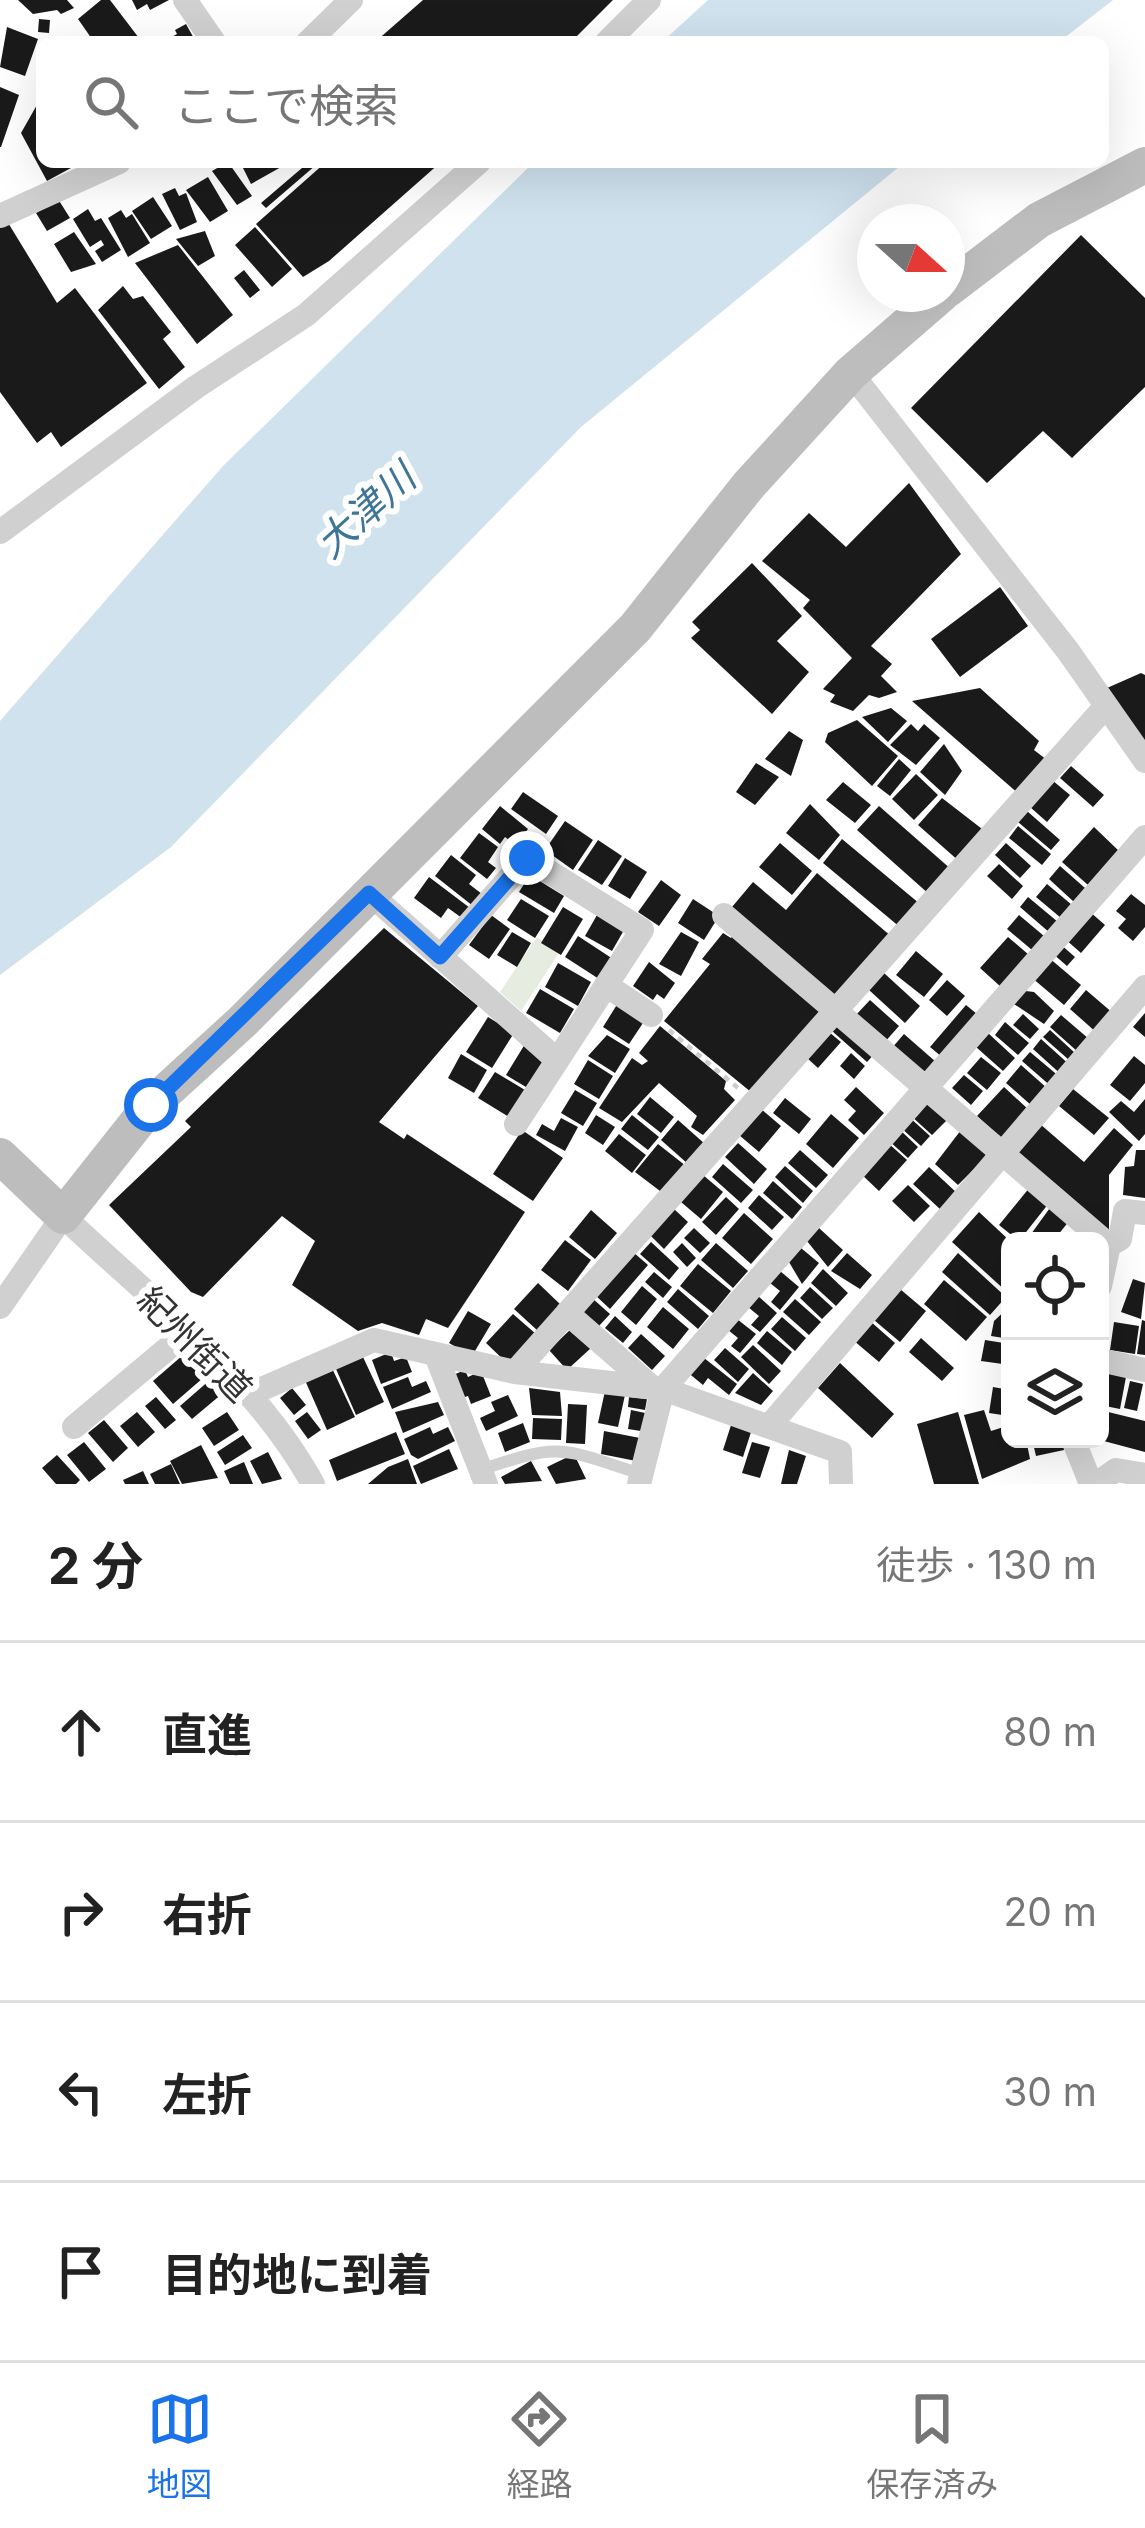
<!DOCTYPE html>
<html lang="ja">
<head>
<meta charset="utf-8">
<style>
	:root { --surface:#fff; --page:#f6f6f6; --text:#222; --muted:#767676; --line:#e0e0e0; --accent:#1a73e8 }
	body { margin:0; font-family:Inter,"Noto Sans JP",sans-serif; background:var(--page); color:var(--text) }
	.controls { position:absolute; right:36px; bottom:36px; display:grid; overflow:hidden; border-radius:18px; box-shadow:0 12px 48px #0002 }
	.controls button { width:108px; height:108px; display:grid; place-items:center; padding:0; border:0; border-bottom:3px solid var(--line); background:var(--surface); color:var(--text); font:60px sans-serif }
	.compass { position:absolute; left:857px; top:204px; width:108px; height:108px; border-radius:50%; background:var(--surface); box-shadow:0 12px 48px #0002; rotate:111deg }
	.stop { position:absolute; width:36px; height:36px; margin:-27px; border:9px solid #1a73e8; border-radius:50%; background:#fff }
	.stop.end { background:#1a73e8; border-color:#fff; box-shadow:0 3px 12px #0008 }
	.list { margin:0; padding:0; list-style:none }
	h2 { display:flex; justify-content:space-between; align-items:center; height:156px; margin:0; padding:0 48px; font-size:51px }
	h2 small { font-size:39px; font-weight:400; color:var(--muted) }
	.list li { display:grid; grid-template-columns:78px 1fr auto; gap:36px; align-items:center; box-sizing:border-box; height:180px; padding:0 48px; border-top:3px solid var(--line) }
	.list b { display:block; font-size:45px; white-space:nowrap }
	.list em { font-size:39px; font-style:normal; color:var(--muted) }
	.icon { flex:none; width:66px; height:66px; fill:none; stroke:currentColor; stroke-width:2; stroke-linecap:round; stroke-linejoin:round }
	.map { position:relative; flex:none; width:1145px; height:1484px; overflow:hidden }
	.search { position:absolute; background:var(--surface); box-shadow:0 12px 48px #0002; left:36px; right:36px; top:36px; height:132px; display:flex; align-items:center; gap:30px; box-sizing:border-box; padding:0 42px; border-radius:18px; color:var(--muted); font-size:45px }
	.sheet { height:876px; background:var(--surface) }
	nav { display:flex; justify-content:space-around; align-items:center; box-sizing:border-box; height:168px; border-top:3px solid var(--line); background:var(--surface); font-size:33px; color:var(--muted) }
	nav a { display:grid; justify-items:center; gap:6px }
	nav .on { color:var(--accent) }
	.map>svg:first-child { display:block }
</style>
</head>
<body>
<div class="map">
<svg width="1145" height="1484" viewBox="0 0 1145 1484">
	<rect width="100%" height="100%" fill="#fff"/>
	<path fill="#e6ecdf" d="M537 937 559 953 521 1011 500 992Z"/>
	<path fill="#cfe2ee" d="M708 0H1113L1059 42H662Z
		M534 162H905L581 427 171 847 0 975V721L223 466Z"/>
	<path fill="#1a1a1a" d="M18 0H67L74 8 61 14 57 10 33 14Z
		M101 0H110L142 42H94L78 19Z
		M132 0H169L150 10 147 4 137 10Z
		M423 0H613L571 42H375Z
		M39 19 50 20 49 33 38 32Z
		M186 24 196 42H163L177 34 175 30Z
		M7 27 38 39 25 76 0 67Z
		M0 87 19 95 1 147H0Z
		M42 96V162H82L47 181 21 133Z
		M228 162 252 196 237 205 212 171Z
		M240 162H290L251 184Z
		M309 162 316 165 266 208 261 203Z
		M326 162H441L329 261 303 277 256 224Z
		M208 177 228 211 210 222 186 190Z
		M175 188 179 196 186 193 197 222 180 230 162 194Z
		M153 197 172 226 151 239 132 211Z
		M58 199 70 218 47 231 36 213Z
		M88 209 95 221 101 218 121 250 102 262 95 251 104 245 101 240 90 247 73 219Z
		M121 210 126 218 132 214 150 243 128 257 108 218Z
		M7 221 57 303 75 288 147 383 61 447 51 432 37 443 0 392V225Z
		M255 227 292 269 272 287 235 245Z
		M205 231 215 256 198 266 176 239Z
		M74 232 96 264 71 272 54 244Z
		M1081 235 1145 298V387L1072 458 1043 431 987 483 911 408Z
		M178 245 233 315 197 344 135 263Z
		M244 270 260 290 250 298 234 278Z
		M123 286 133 299 143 296 171 332 163 339 185 367 159 389 98 310Z
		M909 483 961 554 871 646 892 664 881 676 897 692 879 698 869 695 853 711 830 702 835 695 823 689 852 658 803 608 810 600 762 561 809 513 846 547Z
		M752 563 802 616 777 641 809 672 772 714 691 638 700 630 692 622Z
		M1000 587 1028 626 960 677 931 639Z
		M1141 673 1145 675V744L1107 688Z
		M980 688 1039 741 1034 750 1047 760 1020 795 912 701Z
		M891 708 907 721 888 742 862 717Z
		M857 720 898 756 872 786 825 742 828 733Z
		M911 724 918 731 924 724 940 738 916 765 890 745Z
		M789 731 803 740 791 776 765 759Z
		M944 744 962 771 945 795 920 772Z
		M899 759 911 770 890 796 877 786Z
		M756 763 779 777 755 805 736 792Z
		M1071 766 1104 795 1093 807 1060 778Z
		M916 774 938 795 914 820 892 799Z
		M1052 780 1070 795 1047 822 1030 807Z
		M843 782 871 805 855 823 826 800Z
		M523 792 558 816 546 834 511 809Z
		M942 798 986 832 960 862 918 825Z
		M810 804 840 835 819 860 786 833Z
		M500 806 528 829 516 845 505 837 500 844 482 829Z
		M879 806 952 870 930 895 857 830Z
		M1027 811 1060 840 1051 850 1018 822Z
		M565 821 593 840 573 870 545 850Z
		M1018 826 1051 854 1042 865 1009 838Z
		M1094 827 1119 851 1088 885 1062 862Z
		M479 833 498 847 488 862 496 868 487 879 460 858Z
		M842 839 920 904 901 928 823 863Z
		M598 840 622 856 602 885 578 870Z
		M780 843 812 871 792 895 759 867Z
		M1006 843 1031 866 1020 878 995 855Z
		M451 855 476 875 469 884 482 894 473 906 435 876Z
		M625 858 647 872 630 899 608 886Z
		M999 864 1023 886 1012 899 987 876Z
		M1060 866 1085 888 1074 902 1049 879Z
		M817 873 892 937 839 999 732 907 753 882 786 910Z
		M530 875 564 896 554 913 519 892Z
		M429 877 470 908 462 918 448 908 441 918 414 898Z
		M661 880 681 895 659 926 638 912Z
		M1047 884 1072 905 1061 918 1036 897Z
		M1131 894 1145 905V927L1133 941 1118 928 1126 919 1116 911Z
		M1028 897 1058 922 1050 933 1020 907Z
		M521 899 549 916 535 938 507 920Z
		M693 899 719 916 704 940 678 923Z
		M563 907 583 919 561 955 541 943Z
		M1089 911 1105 925 1081 953 1065 939Z
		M491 915 510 929 489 959 469 945Z
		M597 915 624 930 612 951 585 936Z
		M1019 915 1044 936 1032 950 1007 929Z
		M384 928 478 1006 379 1122 404 1139 407 1134 525 1212 448 1328 426 1319 419 1335 382 1323 358 1331 292 1285 315 1241 282 1216 203 1297 191 1292 109 1205 191 1127 185 1121Z
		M737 931 822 1013 751 1092 664 1021 710 964 702 959 723 933 731 938Z
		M512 932 531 943 517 967 497 955Z
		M681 932 699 942 681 976 659 964Z
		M578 936 613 959 599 979 565 957Z
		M1008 937 1029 955 1001 987 980 968Z
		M1060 944 1075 957 1067 966 1052 953Z
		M916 951 943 974 924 997 896 975Z
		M1048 957 1081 985 1064 1005 1031 977Z
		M649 962 675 983 664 999 657 994 653 1000 633 986Z
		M558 963 591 982 578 1006 545 987Z
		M884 973 920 1006 905 1023 869 990Z
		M947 980 965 996 947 1016 929 1000Z
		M540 989 574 1009 560 1033 526 1013Z
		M1017 990 1034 992 1054 1011 1044 1024 1008 1000Z
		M1086 990 1114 1014 1097 1033 1070 1009Z
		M870 1000 899 1026 884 1043 855 1016Z
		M618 1003 645 1020 629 1044 603 1027Z
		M966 1005 977 1014 942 1057 930 1047Z
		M1145 1013V1037L1133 1027Z
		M1023 1014 1039 1029 1030 1039 1013 1025Z
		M1061 1015 1089 1039 1078 1052 1050 1027Z
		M488 1017 514 1033 492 1068 466 1052Z
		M842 1020 877 1051 867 1062 832 1031Z
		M1005 1022 1029 1043 1018 1055 995 1035Z
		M660 1026 726 1081 724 1089 735 1100 703 1135 691 1127 697 1116 659 1083 622 1122 599 1108 632 1058 642 1065 648 1061 639 1053Z
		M1050 1030 1075 1053 1069 1060 1043 1037Z
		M829 1032 841 1042 818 1068 807 1058Z
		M988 1033 1015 1058 1003 1071 976 1047Z
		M904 1034 936 1062 923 1076 891 1049Z
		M607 1035 630 1049 615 1073 588 1056Z
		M1041 1039 1072 1067 1064 1077 1033 1049Z
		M525 1044 549 1058 531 1090 506 1075Z
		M1030 1052 1061 1078 1053 1088 1022 1061Z
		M851 1053 865 1066 854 1079 840 1066Z
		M461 1054 487 1070 474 1093 448 1078Z
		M1134 1056 1145 1065V1083L1130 1101 1110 1085Z
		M981 1057 1001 1073 987 1090 967 1073Z
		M588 1060 613 1076 599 1099 574 1084Z
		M1021 1065 1048 1089 1032 1106 1006 1083Z
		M495 1072 525 1090 509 1117 478 1098Z
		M964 1075 983 1091 971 1105 952 1088Z
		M856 1087 884 1113 864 1135 848 1120 856 1111 844 1100Z
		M1004 1087 1029 1110 1002 1139 977 1116Z
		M1073 1089 1109 1118 1094 1135 1059 1106Z
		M575 1090 597 1103 583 1126 561 1113Z
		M650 1097 674 1117 661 1133 637 1114Z
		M785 1098 811 1119 799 1134 773 1113Z
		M925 1099 947 1120 932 1135 910 1115Z
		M1145 1099V1134L1139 1141 1109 1112 1121 1101 1134 1112Z
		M761 1109 781 1126 759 1152 739 1135Z
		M831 1114 859 1138 833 1168 806 1144Z
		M596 1115 615 1127 603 1145 585 1133Z
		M632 1115 659 1137 648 1150 621 1129Z
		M908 1116 930 1136 921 1146 899 1126Z
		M561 1118 578 1127 565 1151 536 1135 542 1124 554 1131Z
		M678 1120 705 1144 688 1164 661 1140Z
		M1040 1124 1084 1162 1114 1128 1133 1145 1109 1175V1236L1011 1156Z
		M899 1129 918 1147 908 1158 888 1140Z
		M522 1130 563 1158 533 1201 493 1174Z
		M961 1130 989 1154 958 1185 935 1164Z
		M619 1134 646 1155 632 1173 605 1151Z
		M738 1143 767 1169 754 1184 725 1157Z
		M888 1143 907 1160 879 1191 859 1172Z
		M658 1144 686 1166 664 1194 635 1172Z
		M800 1150 828 1175 816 1188 788 1163Z
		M1136 1150H1145V1198L1123 1195 1125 1167 1134 1166Z
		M723 1164 753 1190 741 1203 712 1177Z
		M785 1166 813 1191 803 1203 775 1177Z
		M929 1167 957 1193 941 1210 913 1184Z
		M703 1175 723 1192 701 1219 681 1202Z
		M773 1181 802 1207 792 1219 763 1193Z
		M908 1185 930 1206 914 1222 892 1201Z
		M1030 1187 1049 1203 1019 1241 999 1225Z
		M759 1195 784 1217 772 1230 748 1208Z
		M726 1197 739 1209 716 1235 702 1222Z
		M1052 1205 1070 1220 1053 1241H1026Z
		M674 1209 688 1222 664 1249 650 1235Z
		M591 1210 617 1233 595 1259 569 1237Z
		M979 1212 1010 1241 1007 1292 952 1242Z
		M744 1213 773 1239 751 1264 722 1238Z
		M694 1228 710 1243 700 1253 684 1238Z
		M819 1228 843 1250 828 1267 807 1241Z
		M565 1240 591 1260 568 1291 541 1270Z
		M651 1242 679 1268 669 1280 640 1254Z
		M682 1243 696 1258 687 1267 673 1252Z
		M716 1243 748 1271 733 1288 701 1260Z
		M801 1248 819 1263 802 1284 789 1262Z
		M633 1252 648 1265 610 1309 595 1295Z
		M847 1253 872 1275 860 1289 831 1271Z
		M958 1253 1006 1297 990 1315 942 1272Z
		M698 1264 731 1291 713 1313 680 1286Z
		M823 1269 848 1293 836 1306 811 1283Z
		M780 1271 799 1287 780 1310 771 1302 780 1291 770 1283Z
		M654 1272 672 1287 663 1298 645 1282Z
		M1133 1279 1145 1283 1141 1319 1121 1312Z
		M944 1280 987 1317 966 1341 924 1304Z
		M538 1283 562 1306 538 1331 514 1309Z
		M642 1286 657 1299 636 1325 621 1312Z
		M810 1287 833 1308 822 1319 800 1298Z
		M678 1289 709 1316 698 1329 667 1302Z
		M900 1289 926 1311 900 1342 874 1320Z
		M758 1296 777 1313 760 1332 751 1325 759 1316 748 1307Z
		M592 1298 610 1314 599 1326 581 1310Z
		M795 1299 821 1322 809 1335 783 1312Z
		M1010 1306V1339L991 1336 994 1321Z
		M663 1307 689 1329 673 1349 647 1327Z
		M468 1311 491 1324 472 1356 449 1343Z
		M513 1314 536 1334 508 1364 486 1343Z
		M615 1316 632 1332 623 1343 605 1328Z
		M782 1317 806 1338 795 1351 771 1329Z
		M737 1319 756 1334 740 1353 731 1346 738 1338 728 1330Z
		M1142 1320 1145 1321V1355L1137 1354Z
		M870 1321 895 1343 879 1362 853 1340Z
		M1114 1322 1139 1326 1135 1354 1110 1350Z
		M572 1328 591 1348 567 1370 549 1350Z
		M767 1331 792 1352 782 1365 757 1343Z
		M641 1334 665 1356 652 1370 628 1348Z
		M921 1338 954 1368 942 1381 909 1352Z
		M985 1340 1010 1344V1365L981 1361Z
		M753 1345 781 1371 769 1384 741 1357Z
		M725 1348 749 1369 738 1382 714 1360Z
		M391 1352 394 1361 406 1357 412 1372 381 1384 372 1360Z
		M699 1354 737 1384 729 1395 708 1378 703 1385 686 1371Z
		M183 1355 203 1378 173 1404 153 1381Z
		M363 1357 384 1402 356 1415 336 1369Z
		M840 1363 894 1414 872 1438 818 1388Z
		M331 1366 355 1417 327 1430 304 1378Z
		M465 1370 468 1377 481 1371 491 1396 471 1404 468 1396 462 1398 453 1375Z
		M1102 1372 1126 1377 1120 1409 1100 1405Z
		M753 1373 773 1391 761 1405 735 1393Z
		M408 1377 412 1387 426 1381 431 1392 392 1409 383 1387Z
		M211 1379 223 1393 192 1419 180 1406Z
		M1130 1381 1143 1384 1137 1411 1124 1408Z
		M993 1387 1010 1390 1009 1416 989 1413Z
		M292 1388 306 1405 294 1415 280 1398Z
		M529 1388 560 1392 562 1416 532 1415Z
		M605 1391 625 1395 618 1427 598 1423Z
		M508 1395 518 1416 486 1431 480 1418 495 1411 491 1402Z
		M156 1397 176 1420 165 1429 145 1406Z
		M629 1397 647 1399 645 1410 628 1407Z
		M438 1402 444 1415 403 1433 395 1412Z
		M568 1404 587 1405 585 1444 566 1443Z
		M631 1410 650 1414 647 1432 628 1429Z
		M984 1410 991 1431 1010 1425V1439H1026L1030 1459 982 1479 964 1415Z
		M1100 1410 1145 1421V1452L1100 1440Z
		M137 1412 155 1432 138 1447 120 1426Z
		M227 1412 239 1430 214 1446 202 1428Z
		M307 1412 321 1430 308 1439 295 1421Z
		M958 1412 979 1484H934L917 1424Z
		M533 1418 562 1419 561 1440 532 1439Z
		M733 1419 753 1426 743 1457 723 1450Z
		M104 1420 128 1448 113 1462 88 1433Z
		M523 1423 530 1442 505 1452 498 1433Z
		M430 1427 433 1434 448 1427 455 1441 418 1459 411 1455 404 1439Z
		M604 1431 640 1438 636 1461 601 1454Z
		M396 1432 405 1454 337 1481 329 1460Z
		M243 1435 252 1448 225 1465 217 1452Z
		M1032 1439H1062L1064 1450 1036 1456Z
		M84 1442 106 1469 89 1482 67 1455Z
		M752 1442 770 1447 760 1478 742 1473Z
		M201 1445 218 1478 182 1484 170 1461Z
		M449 1449 458 1469 421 1484 413 1466Z
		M789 1450 806 1456 797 1484H781Z
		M268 1452 282 1479 262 1484 250 1461Z
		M574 1454 586 1479 556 1484 547 1467Z
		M57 1455 80 1480 76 1484H56L42 1468Z
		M408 1459 417 1484H368L388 1467Z
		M531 1461 542 1481 505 1484 501 1477Z
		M244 1462 253 1484H230L224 1471Z
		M171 1464 180 1484H155L150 1474Z
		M143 1471 149 1484H125L123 1480Z"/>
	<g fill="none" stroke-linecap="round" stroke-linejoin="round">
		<path stroke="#cdcdcd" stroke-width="4.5" stroke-dasharray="6 6" stroke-linecap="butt" d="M669 1030 738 1088"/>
		<path stroke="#d0d0d0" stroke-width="12" d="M481 1470C561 1442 561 1448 641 1474"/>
		<path stroke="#d0d0d0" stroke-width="24" d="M185 0 214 42
			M308 42 351 0
			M607 42 649 0
			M0 216 119 162
			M851 373 1068 651 1145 761
			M0 532 196 387 306 315 479 162
			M369 893 557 1060
			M724 915 1109 1245 1100 1286
			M440 957 527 858 642 930 516 1124
			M606 985 651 1015
			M1109 1245 1120 1239 1125 1211 1145 1213
			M0 1307 63 1216C149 1298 255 1378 313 1484
			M567 1313 653 1388
			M436 1355 486 1484
			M1100 1360 1145 1370
			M515 1372 1105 707
			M248 1395 374 1340 515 1372 663 1389 840 1452 841 1484
			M771 1424 1145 987
			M74 1427 186 1333
			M1073 1439 1091 1484
			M639 1484 663 1389 1145 837
			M1096 1484 1116 1470 1145 1475"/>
		<path stroke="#bdbdbd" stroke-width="36" d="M947 290 1039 220 1145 165
			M0 1156 63 1216 151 1105 243 1021 635 628 748 486 851 373 942 294"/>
	</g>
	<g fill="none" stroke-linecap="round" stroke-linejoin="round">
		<path stroke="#1a73e8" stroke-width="15" d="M151 1105 369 893 440 957 527 858"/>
	</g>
	<g text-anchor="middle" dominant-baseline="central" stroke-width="12" stroke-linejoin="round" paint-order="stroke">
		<g font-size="36" fill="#333" stroke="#fff">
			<text transform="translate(195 1344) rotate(45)">紀州街道</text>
		</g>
		<g font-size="39" font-style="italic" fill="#3f7597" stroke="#fff">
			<text transform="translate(365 510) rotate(-42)">大津川</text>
		</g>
	</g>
</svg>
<div class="controls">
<button><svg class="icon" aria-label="locate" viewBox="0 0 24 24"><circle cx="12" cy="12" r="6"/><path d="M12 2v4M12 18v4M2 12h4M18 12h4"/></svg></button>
<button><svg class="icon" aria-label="layers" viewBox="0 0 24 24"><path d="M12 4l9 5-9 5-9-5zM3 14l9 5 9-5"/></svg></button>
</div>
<svg class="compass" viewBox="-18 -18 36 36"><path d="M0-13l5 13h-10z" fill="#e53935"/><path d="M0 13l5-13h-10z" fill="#767676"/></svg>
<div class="stop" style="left:151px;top:1105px"></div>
<div class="stop end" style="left:527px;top:858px"></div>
<div class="search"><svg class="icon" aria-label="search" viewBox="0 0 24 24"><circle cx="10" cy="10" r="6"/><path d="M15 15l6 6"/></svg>ここで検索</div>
</div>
<section class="sheet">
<h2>2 分<small>徒歩 · 130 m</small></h2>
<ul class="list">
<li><svg class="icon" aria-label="ahead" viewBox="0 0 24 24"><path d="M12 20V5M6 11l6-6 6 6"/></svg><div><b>直進</b></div><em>80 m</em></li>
<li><svg class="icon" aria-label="right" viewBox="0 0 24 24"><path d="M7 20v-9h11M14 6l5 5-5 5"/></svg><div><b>右折</b></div><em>20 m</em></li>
<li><svg class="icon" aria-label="left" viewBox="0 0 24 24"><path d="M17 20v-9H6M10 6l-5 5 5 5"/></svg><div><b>左折</b></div><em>30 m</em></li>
<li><svg class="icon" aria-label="arrive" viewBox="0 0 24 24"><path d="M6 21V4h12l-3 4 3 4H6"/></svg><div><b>目的地に到着</b></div></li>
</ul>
</section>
<nav>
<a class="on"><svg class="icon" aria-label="map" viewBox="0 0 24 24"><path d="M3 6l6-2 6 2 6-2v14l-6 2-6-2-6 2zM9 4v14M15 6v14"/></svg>地図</a>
<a><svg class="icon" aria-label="directions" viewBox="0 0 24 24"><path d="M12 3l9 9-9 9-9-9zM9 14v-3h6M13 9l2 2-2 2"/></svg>経路</a>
<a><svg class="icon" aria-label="saved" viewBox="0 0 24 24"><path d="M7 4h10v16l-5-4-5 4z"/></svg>保存済み</a>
</nav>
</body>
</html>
